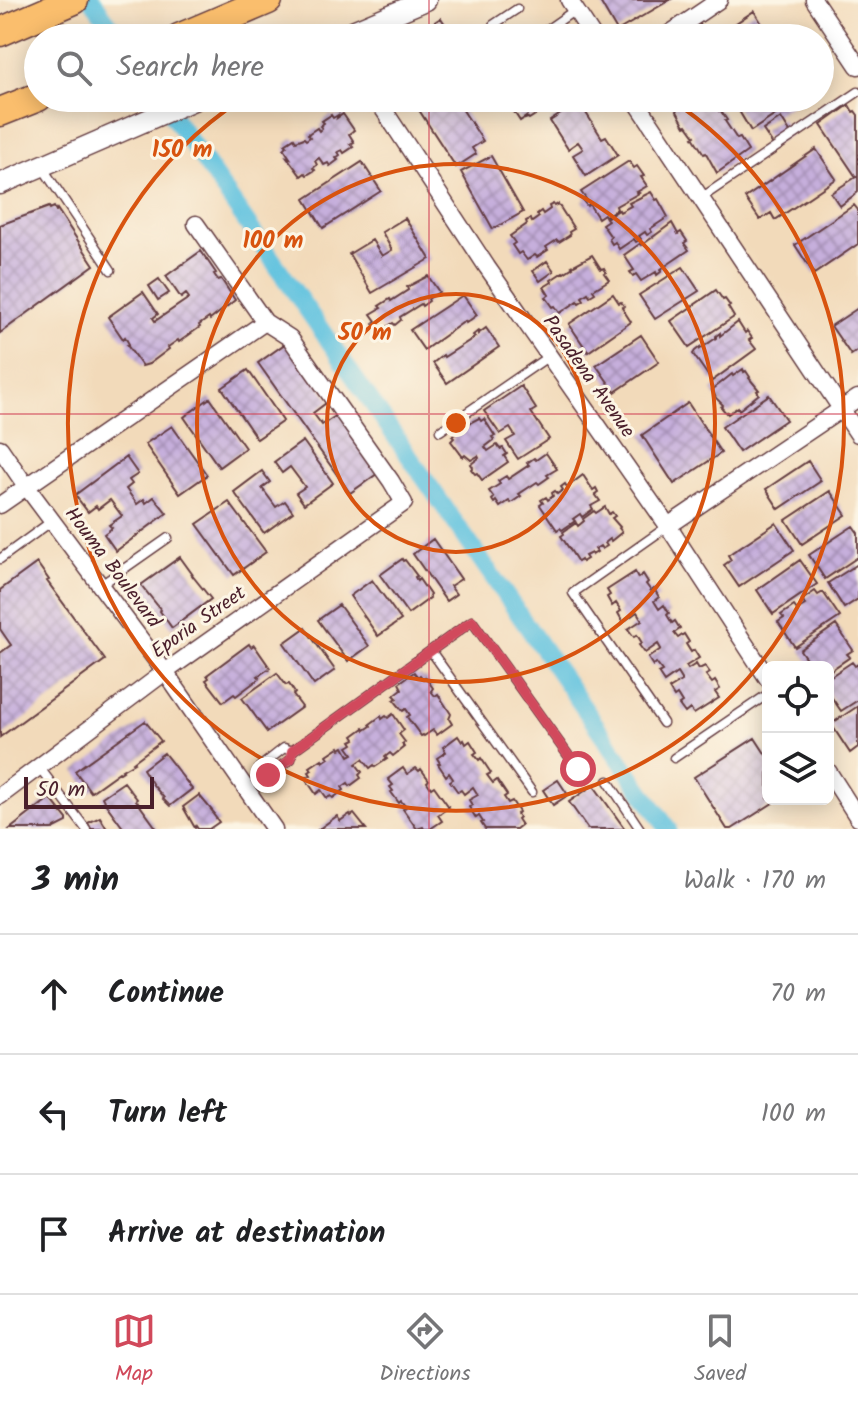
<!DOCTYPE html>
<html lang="en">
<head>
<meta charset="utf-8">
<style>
	:root { --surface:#fff; --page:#f2f2f2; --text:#202124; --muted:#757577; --line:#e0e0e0; --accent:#d1495b }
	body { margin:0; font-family:Kalam,sans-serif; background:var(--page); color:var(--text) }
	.controls { position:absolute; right:24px; bottom:24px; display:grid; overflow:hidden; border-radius:12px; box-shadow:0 4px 20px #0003 }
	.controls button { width:72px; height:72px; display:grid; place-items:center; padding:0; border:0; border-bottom:2px solid var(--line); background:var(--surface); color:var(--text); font:40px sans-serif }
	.scale { position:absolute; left:24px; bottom:20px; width:130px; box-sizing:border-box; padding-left:8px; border:4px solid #4a1f2b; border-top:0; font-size:22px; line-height:28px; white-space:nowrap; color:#4a1f2b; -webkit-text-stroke:6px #fcf5e5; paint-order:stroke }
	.stop { position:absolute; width:24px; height:24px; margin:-18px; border:6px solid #d1495b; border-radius:50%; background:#fff }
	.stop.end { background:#d1495b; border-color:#fff; box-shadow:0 2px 8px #0008 }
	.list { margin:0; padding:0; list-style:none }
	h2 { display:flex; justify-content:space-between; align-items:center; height:104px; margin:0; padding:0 32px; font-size:34px }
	h2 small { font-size:26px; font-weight:400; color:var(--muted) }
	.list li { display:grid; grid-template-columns:52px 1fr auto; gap:24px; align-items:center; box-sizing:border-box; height:120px; padding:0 32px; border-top:2px solid var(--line) }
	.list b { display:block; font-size:30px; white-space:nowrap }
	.list em { font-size:26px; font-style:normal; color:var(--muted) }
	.icon { flex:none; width:44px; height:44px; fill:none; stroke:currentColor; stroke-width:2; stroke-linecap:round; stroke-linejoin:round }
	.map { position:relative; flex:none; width:858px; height:829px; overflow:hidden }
	.search { position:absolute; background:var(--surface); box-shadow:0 4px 20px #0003; left:24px; right:24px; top:24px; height:88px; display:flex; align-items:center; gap:20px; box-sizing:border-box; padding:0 28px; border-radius:44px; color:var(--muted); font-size:30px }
	.sheet { height:464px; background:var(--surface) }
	nav { display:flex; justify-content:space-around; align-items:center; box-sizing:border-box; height:112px; border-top:2px solid var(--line); background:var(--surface); font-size:22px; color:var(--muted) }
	nav a { display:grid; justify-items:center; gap:4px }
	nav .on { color:var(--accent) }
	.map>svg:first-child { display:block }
</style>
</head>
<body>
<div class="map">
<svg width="858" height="829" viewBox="0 0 858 829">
	<defs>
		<pattern id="building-cross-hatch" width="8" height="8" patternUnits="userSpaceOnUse" patternTransform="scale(2)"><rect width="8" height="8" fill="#c6afdc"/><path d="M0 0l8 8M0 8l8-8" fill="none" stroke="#a38eb3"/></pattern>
	</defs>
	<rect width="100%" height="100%" fill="#fcf5e5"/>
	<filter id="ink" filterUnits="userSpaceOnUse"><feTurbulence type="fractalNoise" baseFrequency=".0125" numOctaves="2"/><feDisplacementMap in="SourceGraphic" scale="16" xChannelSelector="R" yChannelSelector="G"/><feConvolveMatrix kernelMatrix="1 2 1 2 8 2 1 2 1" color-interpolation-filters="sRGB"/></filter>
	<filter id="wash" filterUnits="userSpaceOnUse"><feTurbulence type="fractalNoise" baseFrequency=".006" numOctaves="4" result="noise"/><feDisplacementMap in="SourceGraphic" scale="32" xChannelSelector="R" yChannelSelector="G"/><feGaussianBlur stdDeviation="1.8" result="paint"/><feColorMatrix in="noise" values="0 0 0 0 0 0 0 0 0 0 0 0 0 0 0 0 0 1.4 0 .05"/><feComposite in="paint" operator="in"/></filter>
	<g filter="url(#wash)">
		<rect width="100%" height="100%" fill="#f2daba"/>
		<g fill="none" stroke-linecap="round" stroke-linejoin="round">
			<path stroke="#61c2df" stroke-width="18" d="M92 0 119 38
				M160 98 668 829"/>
		</g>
		<g id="blocks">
			<path fill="url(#building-cross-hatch)" d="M599 0H670L617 31Z
				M754 11 769 35 764 38H714Z
				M441 18 454 38H410Z
				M699 23 708 37 685 38 683 34Z
				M430 98H455L483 141 472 148 476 154 456 167 417 107Z
				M505 98H562L556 102 554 100 547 104 549 106 529 119 528 118 525 119 526 117 520 121Z
				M667 98H709L713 105 716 103 713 98H720L717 108 719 111 720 110 727 120 725 121 737 139 740 138 748 151 717 173 706 153 704 154 693 137 695 136 687 125 685 126 674 106 673 107Z
				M738 98H801L751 131 733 101Z
				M579 102 602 138 606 136 618 155 586 176 573 155 583 149 578 142 568 149 550 121Z
				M849 105 853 112 855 111 858 115V192L840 206 831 193 856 177 821 125Z
				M343 114 354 130 349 134 354 142 350 144 353 147 344 153 342 150 338 152 340 155 336 158 338 160 330 166 328 163 324 165 319 158 315 161 317 165 313 168 315 170 307 175 305 173 301 176 287 157 290 158 284 149 287 146 285 144 294 138 296 141 304 138 306 140 310 137 308 134 317 128 319 131 322 128 320 126 324 123 322 121 331 115 333 118 338 115 337 118Z
				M781 118 791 134 773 145 763 130Z
				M816 149 836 179 775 220 771 213 760 220 745 198Z
				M491 156 523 212 493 229 461 172Z
				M629 161 634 168 637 166 644 176 641 177 647 186 637 192 639 193 616 206 617 209 605 216 604 214 598 218 589 204 587 206 583 201 586 199 581 192Z
				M362 162 381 191 323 228 305 199Z
				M651 192 656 200 658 199 668 217 650 229 652 232 647 235 645 232 639 236 641 239 636 242 634 239 619 249 615 242 612 244 609 239 611 237 602 224 608 220 606 218 619 210 620 212 631 206 629 203Z
				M553 204 554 206 558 204 574 229 569 232 570 235 559 242 557 240 546 247 548 250 537 257 535 255 527 260 521 252 518 254 512 245 515 243 510 236 527 224 526 221 530 219 532 222 539 217 537 214 541 211 543 214 550 209 549 206Z
				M854 205 858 210V244L814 274 795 245Z
				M49 207 50 209 54 207 56 211 57 209 94 265 0 333V225Z
				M405 218 430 259 372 293 349 254 372 240 382 256 392 250 382 232Z
				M672 223 678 234 681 232 687 241 684 243 689 250 661 269 662 271 657 275 656 272 641 281 636 274 633 276 630 272 634 270 624 255 641 243 642 245Z
				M201 251 216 273 214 274 218 280 221 279 235 300 210 320 209 318 199 325 200 327 179 342 178 340 168 347 169 349 149 364 142 366 127 345 129 344 125 337 123 339 108 317 143 292 158 314 153 318 155 321 189 298 186 294 181 298 166 276Z
				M592 255 601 269 604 268 606 272 604 273 609 280 593 290 595 293 590 296 588 293 582 297 584 300 579 303 578 301 560 313 555 306 553 307 546 297 549 295 544 287 552 282 551 280 563 272 564 273 573 267 572 266Z
				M547 261 554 271 540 281 533 271Z
				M683 267 699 291 655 319 639 295Z
				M428 276 439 292 428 299 429 301 422 306 421 304 400 317 401 320 395 325 393 323 382 330 378 323 375 325 373 323 376 321 371 314 381 308 379 306 390 299 391 301 408 290 407 287Z
				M159 279 169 293 158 300 149 286Z
				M716 290 723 300 725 299 730 306 728 307 734 317 689 347 671 321Z
				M613 294 619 303 621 302 624 306 622 308 631 322 588 352 569 324Z
				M463 295 477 315 466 323 465 321 424 350 410 330Z
				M858 308V350L851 355 831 326Z
				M738 322 745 333 747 331 752 338 749 340 756 349 712 381 693 354 695 351 700 347V349L716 338V336L720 333V336Z
				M486 328 499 347 447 383 433 363 443 355 444 357 475 337 473 335 478 331V334Z
				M641 335 659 362 615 392 596 365Z
				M289 341 330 400 313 413 322 425 340 413 381 471 350 493 258 363Z
				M743 369 744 372 746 371 750 377 749 378 759 390 757 391 759 394 739 410 738 407 728 414 727 412 726 413 721 407 723 405 716 398 712 390 732 374 733 376Z
				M248 370 283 421 257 439 222 388Z
				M521 386 536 409 531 412 549 439 518 459 506 441 515 436 510 428 500 434 484 411Z
				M769 395 786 420 739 452 722 427Z
				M210 398 245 448 219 467 184 417Z
				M688 403 721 453 674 484 642 435Z
				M479 418 481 421 484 419 495 436 492 437 494 440 485 447 488 451 497 445 500 449 503 448 507 454 504 456 508 462 482 480 477 473 475 474 471 469 473 467 471 464 479 458 478 456 471 460 465 455 463 457 451 441 454 438 452 436 461 430 460 428Z
				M172 426 207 475 180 494 145 444Z
				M303 441 333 483 304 504 296 493 305 487 290 467 282 473 274 462Z
				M546 453 557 469 547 475 549 477 539 484 537 482 519 494 521 496 511 503 509 501 500 507 496 501 494 503 492 500 494 498 489 491 500 484 498 481 506 476 508 479 529 465 527 463 534 458 536 460Z
				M126 457 138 474 129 480 132 484 126 489 137 504 144 499 146 503 154 497 167 513 116 551 104 534 112 528 109 525 122 516 110 500 98 509 96 506 88 512 75 495Z
				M808 461 821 481 779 509 766 489Z
				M262 471 270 482 262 488 276 507 285 501 293 512 264 533 234 492Z
				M583 475 593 490 596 488 598 492 595 494 600 501 591 506 593 509 582 517 580 514 573 519 575 521 562 530 560 528 557 530 540 505 543 503 541 500 546 497 548 500 553 496 552 493 555 491 557 494 563 490 561 487 565 484 567 487Z
				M830 491 846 515 802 544 786 520Z
				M229 502 266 552 234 575 197 524Z
				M605 507 609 514 612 512 615 516 612 518 620 527 619 528 622 532 611 541 610 539 605 543 607 546 602 549 600 546 595 549 597 552 592 555 591 553 585 556 587 559 582 562 581 560 578 562 561 536 564 534 563 532 576 523 578 526 584 521 583 519 594 511 596 513Z
				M776 523 794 550 739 587 724 565 731 560 728 555Z
				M853 526 858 533V557L825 579 809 555Z
				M433 539 461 579 450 586 456 594 446 601 413 554Z
				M180 557 193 575 191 574 211 599 172 628 160 611 161 610 141 585Z
				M402 559 403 561 405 560 417 576 415 577 417 581 419 579 430 595 429 596 430 598 408 614 380 575Z
				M800 560 817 584 773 614 757 590Z
				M37 563 49 580 47 581 105 660 0 737V653L11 645 0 629V590Z
				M858 564V599L844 608 828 583Z
				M635 572 638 578 643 574 648 582 646 584 651 591 654 589 659 597 654 601 659 609 664 605 669 613 667 615 672 623 675 621 680 629 674 633 678 638 684 634 689 642 686 644 691 652 694 650 699 658 686 666 688 669 696 664 699 669 705 666 710 673 706 675 712 683 715 681 720 689 715 692 719 698 694 714 690 709 685 713 679 705 682 703 677 695 674 697 669 689 682 681 677 673 664 682 658 673 662 671 656 663 653 666 648 658 661 649 658 644 645 653 639 645 642 643 637 635 634 637 628 629 642 620 637 612 623 622 618 613 621 611 616 603 612 606 607 597 610 595 607 590Z
				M372 580 401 620 378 636 350 596Z
				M815 591 818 595 823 592 840 617 795 647 778 622 784 618 781 615 794 606 797 610 805 605 802 600Z
				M339 605 369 646 348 661 318 620Z
				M836 625 853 650 847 654 850 657 828 672V667H812L800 650Z
				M305 628 335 670 314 685 284 643Z
				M249 644 251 647 254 645 270 668 258 676 260 678 236 696 234 694 223 702 206 680 209 678 207 675Z
				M852 662 855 666 858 664V700L841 711 828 692V683L830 682 828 678Z
				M414 672 418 677 420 675 423 679 425 677 433 688 431 691 435 696 438 694 451 714 449 719 452 724 437 735 433 730 424 736 423 735 421 736 407 717 410 715 406 709 403 711 394 700 397 698 394 695 402 689 399 683Z
				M277 673 286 685 289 684 295 693 293 695 302 707 267 732 242 698Z
				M858 706V747L850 753 831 724Z
				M393 714 404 730 399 734 405 742 402 744 404 747 393 756 390 753 385 757 387 759 375 767 374 765 370 768 363 759 356 764 362 772 359 775 361 778 350 786 348 783 342 787 344 790 333 798 331 796 327 798 321 790 316 794 305 778 311 775 309 772 312 770 310 767 322 759 323 762 329 758 327 755 339 747 340 749 344 747 349 756 353 754 348 747 353 744 351 741 355 739 353 736 364 728 365 730 371 726 370 724 381 716 382 719 386 716 388 718Z
				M145 721 161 741 133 762 134 763 122 770 123 771 120 773 119 772 91 792 75 771Z
				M458 736 462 742 464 740 466 744 470 741 477 752 474 754 479 760 481 758 491 773 487 775 493 783 497 780 507 795 504 797 508 803 512 801 519 812 517 814 519 817 517 819 521 825 516 829H485L481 823 483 822 479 816 476 818 469 807 472 805 469 800 478 795 473 787 464 794 461 790 458 792 450 781 453 779 449 773 446 776 438 764 440 763 437 758 446 752 443 747Z
				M755 738 768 758V799H779L732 829H727L694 777Z
				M164 753 192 789 170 806 163 799 164 798 153 785 143 769Z
				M403 768 407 774 416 768 419 771 421 769 429 780 427 782 431 788 434 786 449 807 438 815 442 821 430 829H424L423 827 417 829 403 809 406 807 401 801 399 803 391 792 393 791 390 787 393 785 388 779Z
				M558 780 568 795 553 805 543 790Z
				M124 782 137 799 136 800 157 829H124L105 803 102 797Z
				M592 786H594L625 829H588L569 802Z
				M199 795 214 813 213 814 219 822 209 829H198L196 826 195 828 183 807Z
				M50 798 67 819V822L53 829H10Z
				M350 814 351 816 354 814 366 829H319L337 816 340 821Z
				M100 817 107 829H91L88 823Z"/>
		</g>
	</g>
	<g filter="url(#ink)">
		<use href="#blocks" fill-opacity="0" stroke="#633b40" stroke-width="2"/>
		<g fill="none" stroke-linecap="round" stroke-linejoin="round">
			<defs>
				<path id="service" d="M495 38 492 33 493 25 517 9
					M535 38 575 10
					M42 167 111 270
					M701 198 858 92
					M440 431 549 356
					M0 559 52 521
					M101 585 168 538
					M431 651 532 792
					M663 723 573 593 668 526
					M284 748 292 751 291 759 268 775H259L260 767Z
					M292 751 472 621 578 769
					M674 758 768 694
					M39 767 86 829
					M608 781 640 829"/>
				<path id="minor" d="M569 0 594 38
					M814 0 858 66
					M663 38 719 0
					M376 98 487 267 668 526 768 679
					M634 98 858 434
					M0 448 26 486 165 672 274 829
					M0 505 265 322
					M668 526 858 398
					M828 771 858 818
					M0 796 165 672 404 503 391 481 290 338 265 322 196 224"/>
				<path id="tertiary" d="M336 38 426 0
					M0 184 198 98"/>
				<path id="motorway" d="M0 32 74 0
					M179 38 268 0
					M0 112 38 97"/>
			</defs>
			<use href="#service" stroke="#633b40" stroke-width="11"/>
			<use href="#minor" stroke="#633b40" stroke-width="19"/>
			<use href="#tertiary" stroke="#633b40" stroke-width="23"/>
			<use href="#motorway" stroke="#633b40" stroke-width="31"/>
			<use href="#service" stroke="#fff" stroke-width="8"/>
			<use href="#minor" stroke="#fff" stroke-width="16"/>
			<use href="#tertiary" stroke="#fff" stroke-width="20"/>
			<use href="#motorway" stroke="#fabe6d" stroke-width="28"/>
		</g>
	</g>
	<g fill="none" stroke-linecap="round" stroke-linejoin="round" filter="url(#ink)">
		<path stroke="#d1495b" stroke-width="10" d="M268 775 291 759 292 751 472 621 578 769"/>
	</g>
	<path fill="none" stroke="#d1495b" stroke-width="2" stroke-opacity="0.55" d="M429 0V38M429 98V829M0 414H858"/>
	<g fill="none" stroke="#d8530f" stroke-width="4">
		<circle cx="456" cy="423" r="129"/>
		<circle cx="456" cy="423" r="259"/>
		<path d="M409 38A388 388 0 0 1 503 38M670 99A388 388 0 1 1 242 99"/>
	</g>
	<g text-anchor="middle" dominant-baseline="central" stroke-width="6" stroke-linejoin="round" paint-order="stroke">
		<g font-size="20" fill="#4a1f2b" stroke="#fcf5e5">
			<text transform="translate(588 377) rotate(55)">Pasadena Avenue</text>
			<text transform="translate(112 568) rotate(53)">Houma Boulevard</text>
			<text transform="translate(199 623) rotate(-35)">Eporia Street</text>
		</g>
	</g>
	<circle cx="456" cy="423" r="12" fill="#d8530f" stroke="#fcf5e5" stroke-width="4"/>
	<g font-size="24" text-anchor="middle" font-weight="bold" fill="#d8530f" stroke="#fcf5e5" stroke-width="6" stroke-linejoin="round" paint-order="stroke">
		<text x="182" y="157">150 m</text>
		<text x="273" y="248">100 m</text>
		<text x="365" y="340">50 m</text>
	</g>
</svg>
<div class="controls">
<button><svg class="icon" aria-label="locate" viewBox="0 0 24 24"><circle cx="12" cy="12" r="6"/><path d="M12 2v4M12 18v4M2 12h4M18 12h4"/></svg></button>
<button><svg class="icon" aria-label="layers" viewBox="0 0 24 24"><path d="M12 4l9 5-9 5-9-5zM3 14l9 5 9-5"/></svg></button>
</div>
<div class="scale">50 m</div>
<div class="stop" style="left:578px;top:769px"></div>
<div class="stop end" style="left:268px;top:775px"></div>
<div class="search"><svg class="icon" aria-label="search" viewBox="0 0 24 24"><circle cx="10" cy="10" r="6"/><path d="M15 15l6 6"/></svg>Search here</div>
</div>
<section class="sheet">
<h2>3 min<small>Walk · 170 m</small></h2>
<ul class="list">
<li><svg class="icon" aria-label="ahead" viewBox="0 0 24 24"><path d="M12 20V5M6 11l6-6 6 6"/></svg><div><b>Continue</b></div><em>70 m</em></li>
<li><svg class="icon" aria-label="left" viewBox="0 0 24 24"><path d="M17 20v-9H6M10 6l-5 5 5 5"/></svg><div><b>Turn left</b></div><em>100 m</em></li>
<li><svg class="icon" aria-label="arrive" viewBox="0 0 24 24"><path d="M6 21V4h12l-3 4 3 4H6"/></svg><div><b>Arrive at destination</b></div></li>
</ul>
</section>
<nav>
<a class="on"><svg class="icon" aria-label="map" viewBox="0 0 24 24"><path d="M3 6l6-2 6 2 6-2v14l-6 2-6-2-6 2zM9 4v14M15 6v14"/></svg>Map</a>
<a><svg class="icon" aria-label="directions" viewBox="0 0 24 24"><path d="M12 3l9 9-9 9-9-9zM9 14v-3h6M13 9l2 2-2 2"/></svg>Directions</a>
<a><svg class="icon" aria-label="saved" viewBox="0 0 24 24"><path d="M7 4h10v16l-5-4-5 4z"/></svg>Saved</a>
</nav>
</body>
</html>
